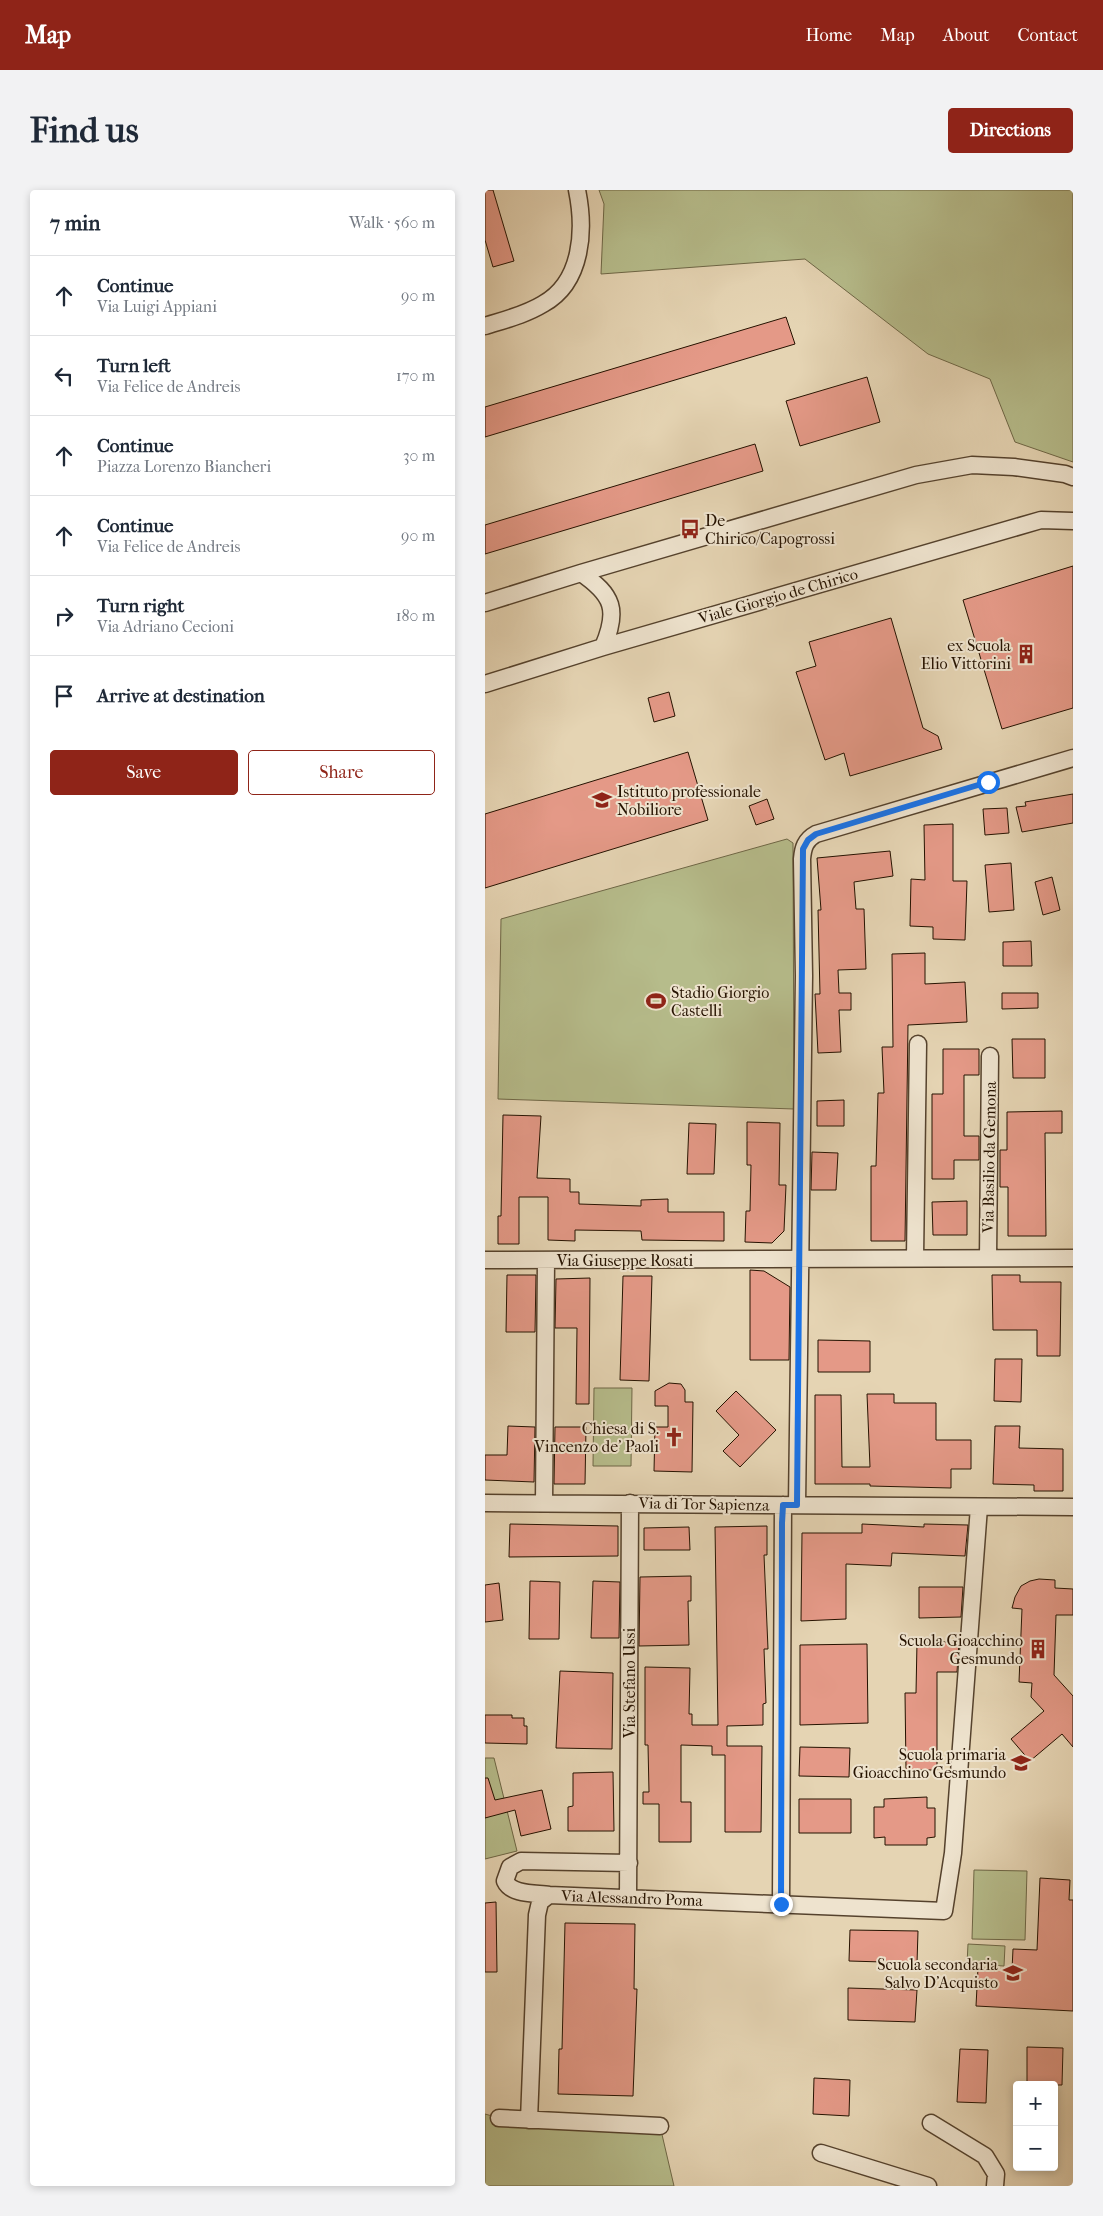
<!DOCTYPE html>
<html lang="en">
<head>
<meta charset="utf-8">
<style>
	:root { --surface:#fff; --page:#f2f2f3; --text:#1f2937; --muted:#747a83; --line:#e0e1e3; --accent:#8f2418 }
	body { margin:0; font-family:"IM FELL French Canon",serif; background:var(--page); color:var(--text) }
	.controls { position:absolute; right:15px; bottom:15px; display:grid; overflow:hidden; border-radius:5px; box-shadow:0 2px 8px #0003 }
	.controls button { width:45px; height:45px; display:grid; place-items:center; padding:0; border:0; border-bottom:1px solid var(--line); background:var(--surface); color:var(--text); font:25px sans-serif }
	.stop { position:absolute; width:15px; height:15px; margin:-11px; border:4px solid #1a73e8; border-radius:50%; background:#fff }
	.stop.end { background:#1a73e8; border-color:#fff; box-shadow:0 1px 5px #0008 }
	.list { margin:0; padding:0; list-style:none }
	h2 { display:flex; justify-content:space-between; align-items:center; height:65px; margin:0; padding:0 20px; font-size:21px }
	h2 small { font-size:16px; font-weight:400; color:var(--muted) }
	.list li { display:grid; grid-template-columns:32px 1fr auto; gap:15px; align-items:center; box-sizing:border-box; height:80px; padding:0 20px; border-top:1px solid var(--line) }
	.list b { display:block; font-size:19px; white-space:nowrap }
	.list p { margin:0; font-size:16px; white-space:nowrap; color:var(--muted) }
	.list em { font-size:16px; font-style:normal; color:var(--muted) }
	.actions { display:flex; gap:10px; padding:15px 20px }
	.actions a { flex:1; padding:11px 0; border:1px solid var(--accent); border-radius:5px; text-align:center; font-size:18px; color:var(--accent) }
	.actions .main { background:var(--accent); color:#fff }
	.icon { flex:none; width:28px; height:28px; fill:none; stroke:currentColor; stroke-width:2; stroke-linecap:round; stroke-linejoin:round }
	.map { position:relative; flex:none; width:588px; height:1996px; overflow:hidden; border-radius:5px }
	header { display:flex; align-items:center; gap:30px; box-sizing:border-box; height:70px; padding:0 25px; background:var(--accent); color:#fff }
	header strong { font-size:24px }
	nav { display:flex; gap:28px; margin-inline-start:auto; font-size:18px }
	.intro { display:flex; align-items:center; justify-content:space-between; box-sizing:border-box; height:120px; padding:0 30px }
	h1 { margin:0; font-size:35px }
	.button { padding:12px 22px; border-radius:5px; background:var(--accent); color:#fff; font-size:18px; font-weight:700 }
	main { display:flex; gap:30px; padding:0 30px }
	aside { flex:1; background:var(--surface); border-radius:5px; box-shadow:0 2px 8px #0003 }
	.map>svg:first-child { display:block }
</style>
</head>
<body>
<header>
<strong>Map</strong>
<nav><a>Home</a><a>Map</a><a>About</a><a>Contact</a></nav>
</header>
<div class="intro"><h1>Find us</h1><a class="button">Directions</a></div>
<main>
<aside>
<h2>7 min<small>Walk · 560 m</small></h2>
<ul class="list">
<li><svg class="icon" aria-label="ahead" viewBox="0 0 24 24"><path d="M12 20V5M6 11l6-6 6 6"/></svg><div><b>Continue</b><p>Via Luigi Appiani</p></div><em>90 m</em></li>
<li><svg class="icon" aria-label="left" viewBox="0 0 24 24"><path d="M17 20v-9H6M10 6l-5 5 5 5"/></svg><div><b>Turn left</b><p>Via Felice de Andreis</p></div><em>170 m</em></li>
<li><svg class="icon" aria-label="ahead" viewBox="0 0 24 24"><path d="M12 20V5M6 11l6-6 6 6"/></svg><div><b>Continue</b><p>Piazza Lorenzo Biancheri</p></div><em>30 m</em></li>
<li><svg class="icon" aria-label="ahead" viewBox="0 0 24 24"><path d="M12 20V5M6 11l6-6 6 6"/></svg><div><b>Continue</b><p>Via Felice de Andreis</p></div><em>90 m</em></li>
<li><svg class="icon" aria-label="right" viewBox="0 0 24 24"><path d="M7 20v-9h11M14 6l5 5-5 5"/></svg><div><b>Turn right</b><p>Via Adriano Cecioni</p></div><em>180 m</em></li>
<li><svg class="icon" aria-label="arrive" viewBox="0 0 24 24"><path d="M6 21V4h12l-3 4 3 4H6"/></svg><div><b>Arrive at destination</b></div></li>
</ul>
<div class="actions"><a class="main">Save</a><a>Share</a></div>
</aside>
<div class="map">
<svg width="588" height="1996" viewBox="0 0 588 1996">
	<rect width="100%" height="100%" fill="#e5d4b3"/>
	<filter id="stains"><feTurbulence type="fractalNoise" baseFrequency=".004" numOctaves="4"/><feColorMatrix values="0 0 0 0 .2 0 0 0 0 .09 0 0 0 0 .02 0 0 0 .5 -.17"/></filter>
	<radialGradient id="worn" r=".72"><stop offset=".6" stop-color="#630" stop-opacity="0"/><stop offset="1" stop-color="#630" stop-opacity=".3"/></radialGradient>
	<path fill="#b6bc8b" stroke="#6e6746" d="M114 0H588V272L530 252 505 189 443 164 320 69 116 84 119 14Z
		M302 649 308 653 309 919 13 909 16 729Z
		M109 1198H147L146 1276H108Z
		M0 1568H9L32 1661 0 1669Z
		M489 1680 542 1681 540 1750 487 1749Z
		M483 1754 520 1756 519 1776 482 1774Z
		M0 1924 14 1928 175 1936 189 1996H0Z"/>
	<path fill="#e49987" stroke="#251200" d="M0 0H8L29 71 8 77 0 50Z
		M301 127 310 154 0 247V217Z
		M382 187 395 232 315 256 301 211Z
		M270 254 278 281 0 364V335Z
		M588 376V518L517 539 478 410Z
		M406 428 438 538 453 546 457 559 365 586 359 563 340 570 311 482 331 476 324 452Z
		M184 502 190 526 169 532 163 508Z
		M203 562 223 630 0 698V624Z
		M588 604V633L537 642 531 617 541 616 540 612Z
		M282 609 289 629 271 635 264 616Z
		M522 618 524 643 500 645 498 619Z
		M468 634V691H482L480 750 448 749V737L425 736 426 689 440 690 439 635Z
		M405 661 408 686 369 692 371 719H379L381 779 353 780 354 803H366V820H354L356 862 333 863 330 804H335L333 720H336L332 668Z
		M526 673 529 720 504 722 500 675Z
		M567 687 575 720 558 725 550 692Z
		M546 751 547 776H518V752Z
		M440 763V794L480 792 482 832 423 835 420 1051H386V976H391L393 903H399L397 857H408L407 764Z
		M517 803H553V818L517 819Z
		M527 849H560V888H528Z
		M458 859H494V885H479V946H494V970H469V989H447V904H458Z
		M359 910V936H332V911Z
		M577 921V943H560L561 1046H523V997H515V960H522V922Z
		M18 925 56 926 52 988 85 989V1002H94V1014L156 1016V1010L183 1009V1022H239V1051L157 1050 156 1041 90 1040V1051L63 1050V1007H34V1054H13V1026H16Z
		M262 932 295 933 294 995H301L299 1041 287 1053 260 1052 261 1021H265L266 975H262Z
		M204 933 231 934 229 984H202Z
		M327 962 353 963 351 1000H326Z
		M482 1011V1045H448L447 1012Z
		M265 1080 279 1081 305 1097 304 1170H265Z
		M22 1085H51L50 1142H21Z
		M507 1085H535V1092H576L575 1166H552V1140H508Z
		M138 1086H167L164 1191 135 1190Z
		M105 1088 104 1214H91L92 1138H70L71 1089Z
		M333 1150 385 1151V1182H333Z
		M510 1169H537L536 1212 509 1211Z
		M184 1193 196 1194 200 1200V1212H208L207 1282 169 1281 170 1237H183V1216H170V1201Z
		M251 1201 291 1240 255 1277 238 1261 254 1245 231 1221Z
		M382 1204H409V1213H451V1250H486V1279H466V1298L385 1296V1294H330V1205H356L357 1277H385Z
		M23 1236 50 1237 49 1292 0 1290V1265H22Z
		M510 1236H535L534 1258 578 1259V1301H549V1295L508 1294Z
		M70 1237H101L100 1294H69Z
		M25 1334 133 1336V1366L24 1367Z
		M377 1334 439 1337V1334L483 1335 480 1366 407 1363 406 1376 361 1374V1429L316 1431 317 1343H377Z
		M282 1336V1365H279L283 1459H279L281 1513 278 1514V1535L242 1536V1556H277L276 1642H240V1565H227V1556L196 1555V1612H206V1652H174V1614H158V1602H164L163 1555H160V1477L205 1478 204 1524H207V1535H233L230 1337Z
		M204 1337 205 1360H159V1338Z
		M206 1386V1411H203L204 1455 154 1456 155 1387Z
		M554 1389 570 1390V1398L588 1399V1425H571L569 1485 588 1506V1557L577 1544 545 1571 526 1549 559 1521 546 1507 547 1493 534 1492 537 1419 527 1418 530 1407 536 1396 545 1391Z
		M45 1391 75 1392 74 1449H44Z
		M108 1391 135 1392 134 1448H106Z
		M14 1393 18 1430 0 1432V1395Z
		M434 1397H478L476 1427 434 1428Z
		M432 1452H474L472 1482H452V1580H421L420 1503H431Z
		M382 1454 383 1533 315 1535V1455Z
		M75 1481 128 1483 127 1559 71 1558Z
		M0 1525H27V1528H39V1536H42V1554L0 1553Z
		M315 1557 365 1558 364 1587 314 1586Z
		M128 1582 129 1641H83V1617L88 1616V1583Z
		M0 1588H3L10 1610 57 1600 66 1639 36 1646 30 1620 0 1628Z
		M442 1607V1618H450V1647L442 1648V1655H400V1647L389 1648V1617H399V1609Z
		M314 1609H366V1643H314Z
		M555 1688 585 1690 584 1710H588V1821L491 1816 493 1778 527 1780 528 1759 552 1760Z
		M11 1712 12 1782H0V1713Z
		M80 1733 150 1734 149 1799H152L148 1906 73 1904 74 1859H77Z
		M365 1740 433 1741 432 1773 364 1771Z
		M363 1798 432 1800 430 1832 363 1830Z
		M542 1857 578 1858 577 1895H542Z
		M475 1859 503 1860 501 1913 472 1912Z
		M329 1888 365 1890 364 1926 328 1924Z"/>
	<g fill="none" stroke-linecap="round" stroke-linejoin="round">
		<defs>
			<path id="minor" d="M0 136C19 130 40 125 58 114 98 92 100 39 92 0
				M96 383C128 405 134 420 118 457
				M0 413 96 383 431 285 487 275 529 277 580 284 588 287
				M0 494 118 457 556 330 588 331
				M430 1067 433 854
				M503 1068 505 866
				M0 1070 588 1068
				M0 1313 588 1317
				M59 1313 61 1070
				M312 1315 319 786 317 669C318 658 320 650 331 644L588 568
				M144 1673 36 1671 25 1677 20 1691C26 1705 51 1703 64 1705L459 1721 468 1663 494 1317
				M143 1708 145 1313
				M296 1714 298 1315
				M14 1928 175 1936
				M44 1930 52 1725 55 1712 64 1705
				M446 1933 500 1966 511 1984 510 1996
				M336 1963 443 1996"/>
		</defs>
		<use href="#minor" stroke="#55422d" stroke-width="19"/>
		<use href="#minor" stroke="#eee3ce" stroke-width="16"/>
	</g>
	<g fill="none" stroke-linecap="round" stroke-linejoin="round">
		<path stroke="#1a73e8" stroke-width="6" d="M296 1714 297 1333 298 1315H312L318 659 323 650 331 644 503 592"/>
	</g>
	<defs>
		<symbol id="bus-bare" viewBox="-9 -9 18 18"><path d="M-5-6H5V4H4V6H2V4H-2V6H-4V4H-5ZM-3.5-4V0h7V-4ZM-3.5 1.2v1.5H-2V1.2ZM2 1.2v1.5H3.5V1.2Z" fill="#8f2418" stroke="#eee3ce" stroke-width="2.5" paint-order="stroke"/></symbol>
		<symbol id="building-bare" viewBox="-9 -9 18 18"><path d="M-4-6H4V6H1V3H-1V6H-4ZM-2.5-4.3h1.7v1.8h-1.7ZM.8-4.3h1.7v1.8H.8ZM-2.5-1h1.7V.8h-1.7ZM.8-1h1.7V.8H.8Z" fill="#8f2418" stroke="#eee3ce" stroke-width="2.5" paint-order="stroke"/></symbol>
		<symbol id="school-bare" viewBox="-9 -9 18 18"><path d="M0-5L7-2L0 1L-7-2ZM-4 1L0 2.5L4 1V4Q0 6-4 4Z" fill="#8f2418" stroke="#eee3ce" stroke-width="2.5" paint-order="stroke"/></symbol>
		<symbol id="stadium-bare" viewBox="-9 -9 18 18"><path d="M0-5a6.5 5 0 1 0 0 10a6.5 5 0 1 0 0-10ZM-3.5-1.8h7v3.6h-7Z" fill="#8f2418" stroke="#eee3ce" stroke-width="2.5" paint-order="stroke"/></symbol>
		<symbol id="church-bare" viewBox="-9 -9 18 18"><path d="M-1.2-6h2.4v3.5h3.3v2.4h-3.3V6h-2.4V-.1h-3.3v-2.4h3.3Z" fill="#8f2418" stroke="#eee3ce" stroke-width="2.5" paint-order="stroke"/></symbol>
	</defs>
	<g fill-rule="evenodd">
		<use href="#bus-bare" x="191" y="325" width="28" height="28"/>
		<use href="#building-bare" x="527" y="450" width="28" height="28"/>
		<use href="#school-bare" x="103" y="596" width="28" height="28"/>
		<use href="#stadium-bare" x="157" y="797" width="28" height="28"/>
		<use href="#church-bare" x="175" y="1233" width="28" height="28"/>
		<use href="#building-bare" x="539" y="1445" width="28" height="28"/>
		<use href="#school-bare" x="522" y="1559" width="28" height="28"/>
		<use href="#school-bare" x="514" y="1769" width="28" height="28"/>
	</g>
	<g text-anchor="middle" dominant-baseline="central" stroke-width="4" stroke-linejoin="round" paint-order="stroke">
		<g font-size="16" fill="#251200" stroke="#eee3ce" text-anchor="end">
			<text x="220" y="330" text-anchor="start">De<tspan x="220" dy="18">Chirico/Capogrossi</tspan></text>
			<text x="526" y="455">ex Scuola<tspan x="526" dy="18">Elio Vittorini</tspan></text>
			<text x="132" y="601" text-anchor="start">Istituto professionale<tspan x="132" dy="18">Nobiliore</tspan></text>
			<text x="186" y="802" text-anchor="start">Stadio Giorgio<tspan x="186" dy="18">Castelli</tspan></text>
			<text x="174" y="1238">Chiesa di S.<tspan x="174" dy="18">Vincenzo de’ Paoli</tspan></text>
			<text x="538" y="1450">Scuola Gioacchino<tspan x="538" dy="18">Gesmundo</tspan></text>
			<text x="521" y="1564">Scuola primaria<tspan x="521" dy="18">Gioacchino Gesmundo</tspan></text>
			<text x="513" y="1774">Scuola secondaria<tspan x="513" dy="18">Salvo D'Acquisto</tspan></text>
		</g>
		<g font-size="16" fill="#251200" stroke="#eee3ce">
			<text transform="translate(293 406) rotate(-16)">Viale Giorgio de Chirico</text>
			<text transform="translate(504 967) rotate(-89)">Via Basilio da Gemona</text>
			<text x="140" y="1070">Via Giuseppe Rosati</text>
			<text transform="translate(219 1314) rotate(1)">Via di Tor Sapienza</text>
			<text transform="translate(144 1493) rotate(-90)">Via Stefano Ussi</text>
			<text transform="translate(147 1708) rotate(2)">Via Alessandro Poma</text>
		</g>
	</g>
	<rect width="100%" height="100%" filter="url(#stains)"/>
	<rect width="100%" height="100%" fill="url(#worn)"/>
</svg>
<div class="controls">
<button>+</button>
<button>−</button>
</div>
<div class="stop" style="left:503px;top:592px"></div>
<div class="stop end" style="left:296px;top:1714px"></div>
</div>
</main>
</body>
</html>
